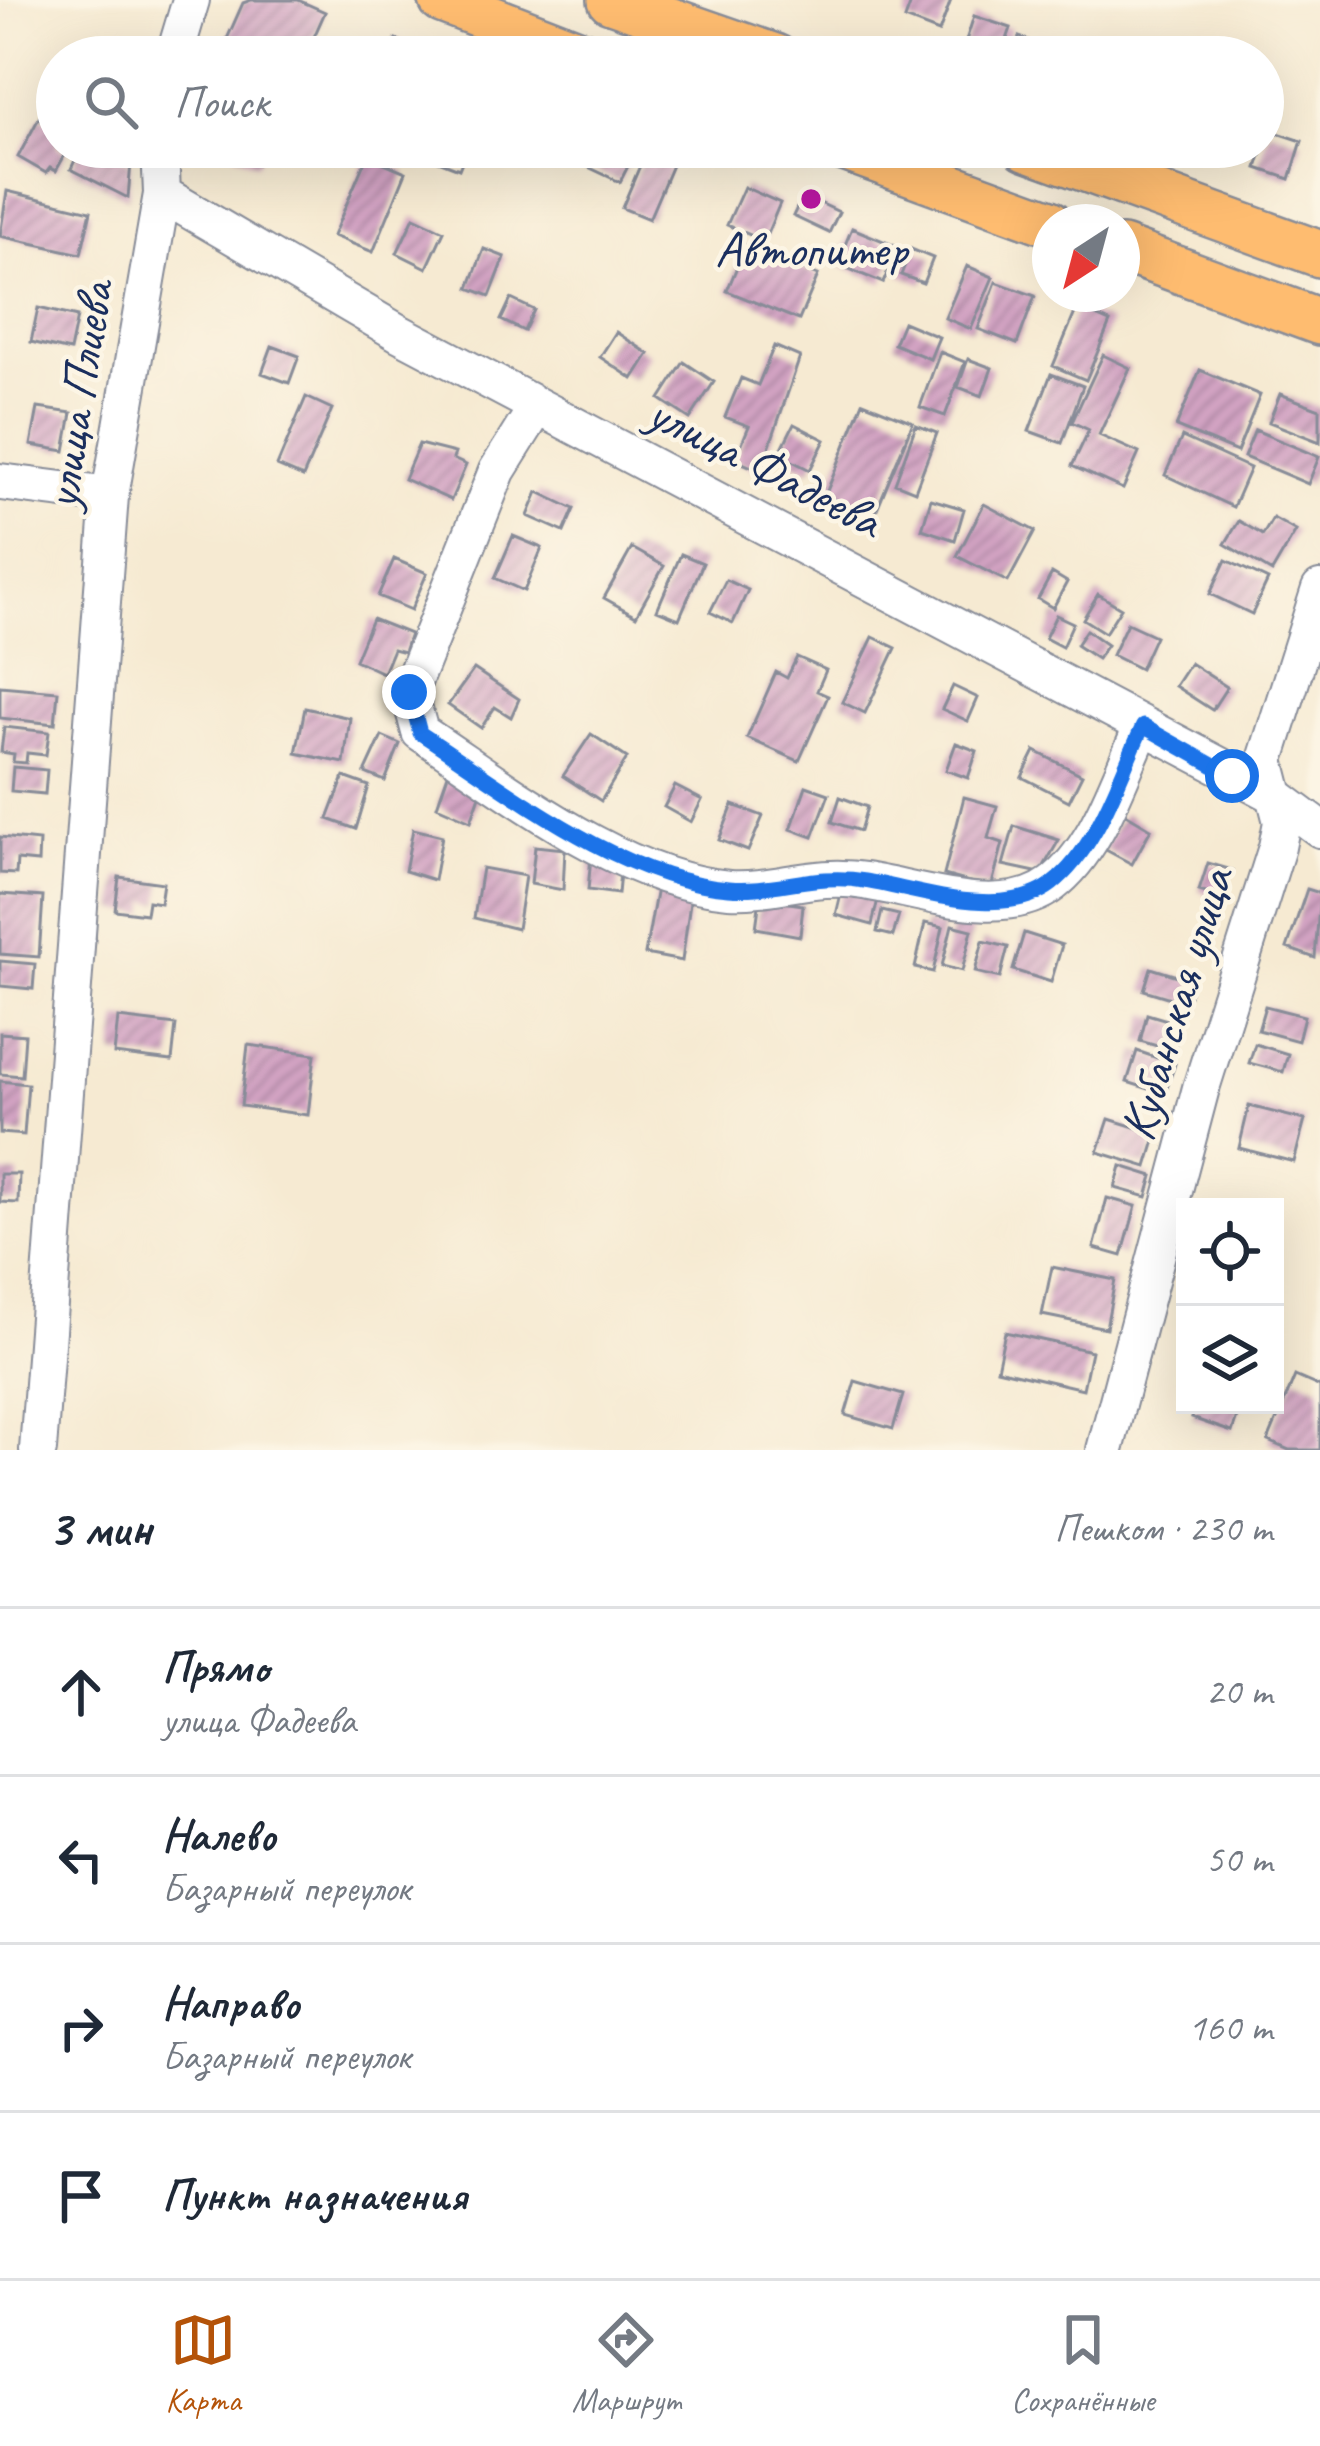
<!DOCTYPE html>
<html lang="ru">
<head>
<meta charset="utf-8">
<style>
	:root { --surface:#fff; --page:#f6f6f7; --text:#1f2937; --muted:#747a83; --line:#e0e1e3; --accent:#b45309 }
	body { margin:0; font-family:Caveat,sans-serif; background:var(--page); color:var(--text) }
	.controls { position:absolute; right:36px; bottom:36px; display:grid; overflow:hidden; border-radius:0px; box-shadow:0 12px 48px #0002 }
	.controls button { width:108px; height:108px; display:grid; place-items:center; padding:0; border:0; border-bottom:3px solid var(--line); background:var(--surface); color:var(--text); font:60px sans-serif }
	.compass { position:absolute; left:1032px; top:204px; width:108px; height:108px; border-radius:50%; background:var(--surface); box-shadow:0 12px 48px #0002; rotate:216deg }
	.stop { position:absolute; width:36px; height:36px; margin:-27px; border:9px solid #1a73e8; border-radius:50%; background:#fff }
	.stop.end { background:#1a73e8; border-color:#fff; box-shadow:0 3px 12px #0008 }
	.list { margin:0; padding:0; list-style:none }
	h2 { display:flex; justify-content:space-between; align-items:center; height:156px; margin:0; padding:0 48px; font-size:51px }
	h2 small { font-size:39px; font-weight:400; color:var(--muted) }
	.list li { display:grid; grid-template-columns:78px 1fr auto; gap:36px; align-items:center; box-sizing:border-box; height:168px; padding:0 48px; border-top:3px solid var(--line) }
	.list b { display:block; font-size:45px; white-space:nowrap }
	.list p { margin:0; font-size:39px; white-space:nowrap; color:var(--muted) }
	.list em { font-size:39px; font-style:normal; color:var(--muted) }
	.icon { flex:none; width:66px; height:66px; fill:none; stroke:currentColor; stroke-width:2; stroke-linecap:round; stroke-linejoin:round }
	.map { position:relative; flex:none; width:1320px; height:1450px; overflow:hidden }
	.search { position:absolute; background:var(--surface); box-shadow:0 12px 48px #0002; left:36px; right:36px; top:36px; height:132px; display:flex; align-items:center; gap:30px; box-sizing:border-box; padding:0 42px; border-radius:66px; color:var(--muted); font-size:45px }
	.sheet { height:828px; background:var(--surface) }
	nav { display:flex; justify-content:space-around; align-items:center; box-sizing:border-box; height:168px; border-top:3px solid var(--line); background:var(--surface); font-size:33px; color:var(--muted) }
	nav a { display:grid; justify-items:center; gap:6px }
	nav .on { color:var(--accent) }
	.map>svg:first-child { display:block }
</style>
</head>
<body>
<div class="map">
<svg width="1320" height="1450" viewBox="0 0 1320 1450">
	<defs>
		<pattern id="building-hatch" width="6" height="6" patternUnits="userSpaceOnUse" patternTransform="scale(3)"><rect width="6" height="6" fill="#d2a3c2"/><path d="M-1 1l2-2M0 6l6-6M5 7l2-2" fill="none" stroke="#aa85a1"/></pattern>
	</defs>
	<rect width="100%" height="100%" fill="#fcf5e5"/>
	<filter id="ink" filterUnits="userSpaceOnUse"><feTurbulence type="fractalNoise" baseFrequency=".00833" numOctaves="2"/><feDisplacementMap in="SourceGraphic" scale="24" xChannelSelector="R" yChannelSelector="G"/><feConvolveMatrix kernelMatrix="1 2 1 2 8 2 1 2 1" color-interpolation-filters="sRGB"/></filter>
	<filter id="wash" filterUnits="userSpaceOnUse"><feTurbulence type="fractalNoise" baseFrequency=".004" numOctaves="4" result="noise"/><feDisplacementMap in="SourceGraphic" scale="48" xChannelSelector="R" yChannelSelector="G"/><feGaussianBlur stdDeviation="2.7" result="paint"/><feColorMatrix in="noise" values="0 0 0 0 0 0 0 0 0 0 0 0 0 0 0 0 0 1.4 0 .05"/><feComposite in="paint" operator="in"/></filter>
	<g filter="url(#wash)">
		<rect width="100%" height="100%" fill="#f6ead2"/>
		<g id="blocks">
			<path fill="url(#building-hatch)" d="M251 0H298L325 12 305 57H219L243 3Z
				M912 0H951L939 32 905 19Z
				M974 16 1011 28 1001 57 962 53Z
				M1019 37 1061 51 1059 57H1012Z
				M396 39 437 57H388Z
				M40 116 57 125V147L67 151 56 171 50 168 46 173 18 157Z
				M1269 130 1302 141 1290 179 1257 168Z
				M81 147H102L131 163 128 198 71 169Z
				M219 147H265L257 164Z
				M420 147H468L459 169 418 153Z
				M593 147 636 150 620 182 584 165Z
				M648 147 675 158 649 219 622 208Z
				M367 156 406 172 373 252 333 236Z
				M744 187 780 203 764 241 727 225Z
				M7 191 91 211 81 254 0 236Z
				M803 195 839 212 829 233 793 216Z
				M414 217 444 231 427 268 397 253Z
				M852 228 898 247 883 283 837 264Z
				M746 245 818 275 799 320 727 291Z
				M484 249 505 257 490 296 469 288Z
				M911 249 933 258 923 283 901 275Z
				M967 266 993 277 971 329 945 318Z
				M996 282 1035 296 1017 344 978 329Z
				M511 299 534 310 524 331 501 320Z
				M38 308 77 317 70 351 31 342Z
				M1077 308 1110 322 1086 380 1053 366Z
				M903 322 939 337 930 359 894 344Z
				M616 332 649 354 633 379 600 357Z
				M272 346 299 356 289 383 262 373Z
				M774 346 800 357 761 471 735 460 749 426 725 417 741 378 758 385Z
				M940 352 965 362 945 416 920 407Z
				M1103 355 1130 368 1099 435 1139 453 1123 489 1072 466 1089 430 1072 422Z
				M968 359 992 368 982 396 958 387Z
				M684 362 714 382 690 419 660 399Z
				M1200 370 1260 395 1237 452 1176 427Z
				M1051 374 1083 386 1062 443 1029 431Z
				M1280 394 1320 409V442L1269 422Z
				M306 397 332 409 303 477 277 466Z
				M863 402 913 422 874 516 825 496Z
				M38 408 72 413 65 451 31 445Z
				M794 424 825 440 810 470 779 454Z
				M916 425 937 433 915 491 895 483Z
				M1255 430 1319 457 1308 484 1244 457Z
				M1182 437 1250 468 1233 507 1165 475Z
				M419 444 455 453 453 459 466 465 451 500 404 479Z
				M538 492 574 509 564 532 528 516Z
				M931 499 964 509 955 540 922 529Z
				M984 504 1035 531 1008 582 957 556Z
				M1273 518 1296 531 1272 572 1225 544 1239 521 1263 535Z
				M513 536 542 548 524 591 495 578Z
				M632 548 664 566 636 616 604 598Z
				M681 554 703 563 679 619 657 610Z
				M394 559 427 573 411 610 378 596Z
				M1226 560 1268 580 1252 614 1210 594Z
				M1052 573 1067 582 1053 608 1038 599Z
				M726 580 748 590 733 623 710 612Z
				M1098 594 1121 608 1105 633 1083 619Z
				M1056 615 1073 623 1062 647 1045 638Z
				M372 619 410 634 404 652 393 649 383 673 355 660Z
				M1127 623 1155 636 1140 669 1112 655Z
				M1086 630 1107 645 1097 659 1076 645Z
				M873 637 896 648 865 713 842 702Z
				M797 657 826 670 817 691 828 696 799 761 747 738 776 672 787 678Z
				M1190 663 1227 687 1212 710 1175 686Z
				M474 669 519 699 511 717 495 707 481 728 448 705Z
				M0 686 58 691 55 724 0 718Z
				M953 686 978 698 968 721 942 709Z
				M305 708 350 718 344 763 296 753Z
				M4 727 49 732 46 755 27 753 26 763 13 762 14 754 1 752Z
				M591 734 627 758 601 801 563 776Z
				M382 736 400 744 385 781 365 773Z
				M956 743 977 751 968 778 946 770Z
				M1035 751 1082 775 1069 801 1022 777Z
				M13 767 47 770 45 794 11 791Z
				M449 771 483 787 471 821 437 806Z
				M344 777 369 786 356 829 328 819Z
				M675 786 702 800 691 822 664 807Z
				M806 786 829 794 813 837 791 829Z
				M840 797 867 807 860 831 832 822Z
				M964 797 997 806 988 838 1003 843 991 888 944 875Z
				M733 805 763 816 748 851 719 840Z
				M1124 813 1151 829 1132 864 1104 849Z
				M1014 826 1059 840 1040 873 1003 865Z
				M413 829 442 836 434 880 405 871Z
				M0 837 39 841 38 862 17 860 16 874 0 873Z
				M535 846 565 849 563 890 531 884Z
				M591 856 621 861 618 894 588 890Z
				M1208 863 1232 870 1223 898 1199 891Z
				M482 868 525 876 517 929 474 918Z
				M119 877 163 883 160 903 148 901 146 914 115 910Z
				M657 888 691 895 682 961 645 954Z
				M1307 889 1320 893 1315 958 1287 948Z
				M842 890 878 899 872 925 836 915Z
				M0 894 43 897 39 957 0 954Z
				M760 899 803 905 800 936 756 928Z
				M882 911 899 915 893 936 877 932Z
				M925 923 943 927 933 972 915 968Z
				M952 925 972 930 962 971 942 966Z
				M1024 933 1062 945 1051 982 1013 970Z
				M983 941 1008 947 1000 978 975 972Z
				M0 961 35 964 33 989 0 986Z
				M1151 968 1193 981 1187 1003 1144 990Z
				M1265 1006 1304 1016 1298 1041 1258 1030Z
				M1147 1014 1181 1024 1174 1051 1140 1041Z
				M118 1018 176 1025 172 1061 114 1054Z
				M0 1033 25 1035 22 1076 0 1074Z
				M1255 1044 1288 1054 1283 1072 1249 1063Z
				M248 1045 315 1054 308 1115 241 1106Z
				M1137 1051 1175 1064 1165 1094 1127 1082Z
				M0 1081 28 1084 24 1135 0 1133Z
				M1249 1106 1305 1120 1294 1162 1239 1148Z
				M1109 1119 1157 1134 1147 1167 1098 1152Z
				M1121 1166 1153 1176 1147 1197 1115 1188Z
				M0 1174H19L18 1203 0 1202Z
				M1107 1198 1136 1206 1122 1256 1094 1248Z
				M1052 1267 1115 1280 1106 1328 1042 1315Z
				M1005 1332 1091 1351 1083 1389 997 1369Z
				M1295 1376 1320 1387V1450H1289L1268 1441Z
				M855 1381 903 1395 893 1429 845 1415Z
				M1197 1405H1241L1232 1432 1192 1418Z"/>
		</g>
	</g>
	<g filter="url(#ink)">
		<use href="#blocks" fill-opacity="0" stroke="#888c98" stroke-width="3"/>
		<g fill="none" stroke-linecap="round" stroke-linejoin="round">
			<defs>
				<path id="minor" d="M174 57 191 0
					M162 194 399 333 1273 794 1320 829
					M537 407 497 471 409 692 420 732C508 790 621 880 729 889 775 892 815 872 865 881 920 890 1004 921 1052 884 1098 849 1118 778 1143 726
					M0 482 110 496
					M38 1450 110 496 162 194 160 147
					M1105 1450 1201 1088 1277 847 1282 822 1266 760 1320 589"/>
				<path id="major" d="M442 0 590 57
					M611 0 775 57
					M842 147 1050 223
					M1026 147 1320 254
					M1122 249 1320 322"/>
			</defs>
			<use href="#minor" stroke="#888c98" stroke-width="40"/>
			<use href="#major" stroke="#888c98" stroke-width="50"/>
			<use href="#minor" stroke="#fff" stroke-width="36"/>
			<use href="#major" stroke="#febc70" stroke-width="45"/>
		</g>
	</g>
	<g fill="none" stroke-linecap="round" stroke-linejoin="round" filter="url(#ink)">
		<path stroke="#1a73e8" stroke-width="15" d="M409 692 420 733C508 790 621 880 729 888 775 892 815 872 865 881 920 890 1004 921 1052 884 1098 848 1118 778 1143 726L1232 776"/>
	</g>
	<circle fill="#b5179e" stroke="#fcf5e5" stroke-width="4.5" cx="811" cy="199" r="12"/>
	<g text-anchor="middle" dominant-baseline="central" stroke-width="9" stroke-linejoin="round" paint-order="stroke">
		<g font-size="51" fill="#1b2f5e" stroke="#fcf5e5">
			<text x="811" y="249">Автопитер</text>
		</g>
		<g font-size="51" fill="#1b2f5e" stroke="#fcf5e5">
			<text transform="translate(78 395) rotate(-81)">улица Плиева</text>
			<text transform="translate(765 466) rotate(27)">улица Фадеева</text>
			<text transform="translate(1176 1004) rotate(-73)">Кубанская улица</text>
		</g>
	</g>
</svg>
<div class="controls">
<button><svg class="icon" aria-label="locate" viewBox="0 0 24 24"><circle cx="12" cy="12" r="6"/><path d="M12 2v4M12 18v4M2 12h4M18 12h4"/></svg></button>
<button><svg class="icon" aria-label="layers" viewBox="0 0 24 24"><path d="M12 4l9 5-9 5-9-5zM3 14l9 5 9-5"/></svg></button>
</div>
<svg class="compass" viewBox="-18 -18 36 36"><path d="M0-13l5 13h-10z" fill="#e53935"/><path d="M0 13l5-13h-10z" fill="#747a83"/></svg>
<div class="stop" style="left:1232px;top:776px"></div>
<div class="stop end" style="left:409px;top:692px"></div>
<div class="search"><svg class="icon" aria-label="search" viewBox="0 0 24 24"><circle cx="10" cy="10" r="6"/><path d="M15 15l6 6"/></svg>Поиск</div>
</div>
<section class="sheet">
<h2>3 мин<small>Пешком · 230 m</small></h2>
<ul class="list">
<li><svg class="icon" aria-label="ahead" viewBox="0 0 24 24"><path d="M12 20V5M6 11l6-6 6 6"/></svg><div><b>Прямо</b><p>улица Фадеева</p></div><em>20 m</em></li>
<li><svg class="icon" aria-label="left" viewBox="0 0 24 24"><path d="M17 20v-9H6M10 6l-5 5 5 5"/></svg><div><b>Налево</b><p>Базарный переулок</p></div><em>50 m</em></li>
<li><svg class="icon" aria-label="right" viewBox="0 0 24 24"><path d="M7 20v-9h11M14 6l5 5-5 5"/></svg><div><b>Направо</b><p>Базарный переулок</p></div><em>160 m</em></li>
<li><svg class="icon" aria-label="arrive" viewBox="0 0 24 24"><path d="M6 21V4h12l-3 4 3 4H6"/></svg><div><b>Пункт назначения</b></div></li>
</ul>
</section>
<nav>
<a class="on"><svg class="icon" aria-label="map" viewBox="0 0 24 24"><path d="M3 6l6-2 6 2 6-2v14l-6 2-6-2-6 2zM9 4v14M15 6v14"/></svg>Карта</a>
<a><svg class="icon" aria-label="directions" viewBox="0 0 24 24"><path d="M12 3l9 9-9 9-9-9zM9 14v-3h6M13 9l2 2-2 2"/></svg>Маршрут</a>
<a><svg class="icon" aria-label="saved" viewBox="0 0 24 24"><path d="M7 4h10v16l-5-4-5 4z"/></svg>Сохранённые</a>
</nav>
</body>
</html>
